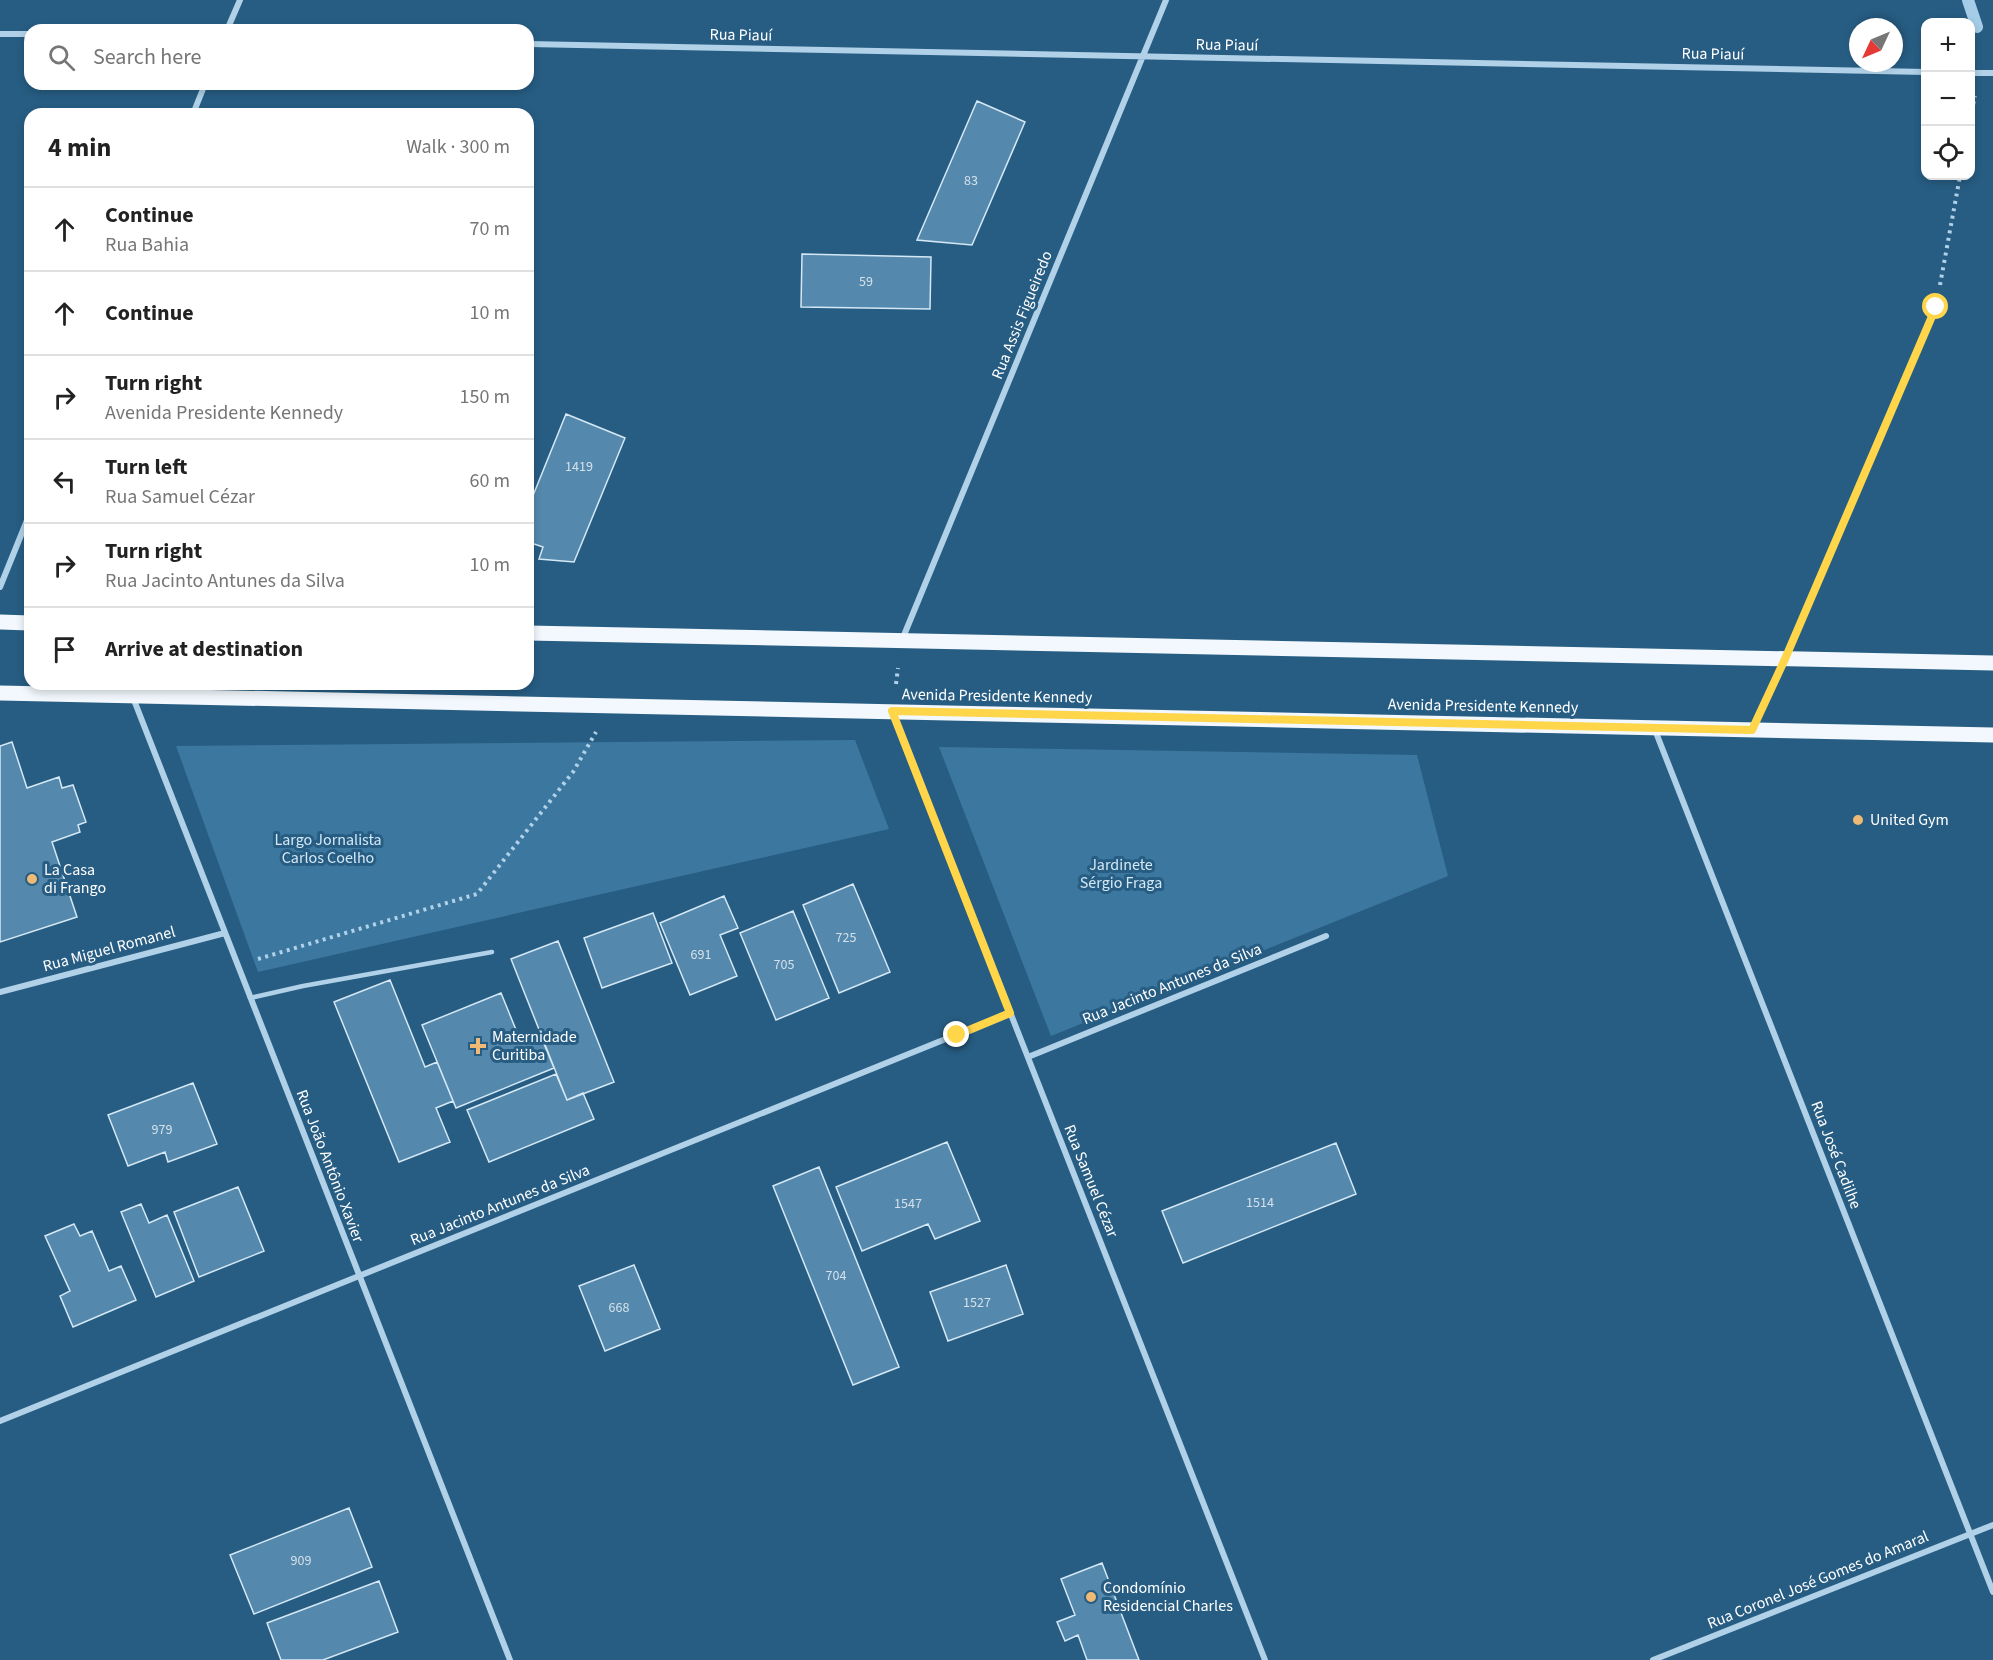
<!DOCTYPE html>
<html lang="en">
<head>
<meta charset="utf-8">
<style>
	:root { --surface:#fff; --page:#f6f6f6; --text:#222; --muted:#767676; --line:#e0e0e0 }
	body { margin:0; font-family:"Source Sans 3",sans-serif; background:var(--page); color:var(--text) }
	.controls { position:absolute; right:18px; top:18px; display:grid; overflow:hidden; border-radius:12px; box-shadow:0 3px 9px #0003 }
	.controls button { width:54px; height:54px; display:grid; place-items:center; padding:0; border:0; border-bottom:2px solid var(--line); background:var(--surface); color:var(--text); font:30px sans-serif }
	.compass { position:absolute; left:1849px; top:18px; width:54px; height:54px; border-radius:50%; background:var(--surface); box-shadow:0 3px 9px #0003; rotate:226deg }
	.stop { position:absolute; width:18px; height:18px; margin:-14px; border:4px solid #ffd54a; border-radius:50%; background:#fff }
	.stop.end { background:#ffd54a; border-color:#fff; box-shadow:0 2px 6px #0008 }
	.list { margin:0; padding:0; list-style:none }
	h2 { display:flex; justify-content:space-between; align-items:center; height:78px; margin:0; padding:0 24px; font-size:26px }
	h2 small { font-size:20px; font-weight:400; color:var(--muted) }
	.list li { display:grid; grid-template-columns:39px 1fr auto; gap:18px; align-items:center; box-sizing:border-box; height:84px; padding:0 24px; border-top:2px solid var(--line) }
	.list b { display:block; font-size:22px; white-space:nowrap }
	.list p { margin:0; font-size:20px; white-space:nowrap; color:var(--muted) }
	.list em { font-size:20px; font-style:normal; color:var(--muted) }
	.icon { flex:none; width:33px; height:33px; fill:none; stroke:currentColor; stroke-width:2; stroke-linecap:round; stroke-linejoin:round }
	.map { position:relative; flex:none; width:1993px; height:1660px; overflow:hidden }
	.search { position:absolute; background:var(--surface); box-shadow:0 3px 9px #0003; left:24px; top:24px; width:510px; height:66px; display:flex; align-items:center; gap:15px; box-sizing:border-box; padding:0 21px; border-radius:18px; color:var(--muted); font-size:22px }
	.panel { position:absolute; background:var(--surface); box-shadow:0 3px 9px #0003; left:24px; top:108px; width:510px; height:582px; border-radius:18px }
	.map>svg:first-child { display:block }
</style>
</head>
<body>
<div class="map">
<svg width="1993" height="1660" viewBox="0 0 1993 1660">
	<rect width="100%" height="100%" fill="#275d83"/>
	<path fill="#3c779f" d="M855 740 889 829 258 972 176 746Z
		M939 747 1417 755 1448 876 1051 1036Z"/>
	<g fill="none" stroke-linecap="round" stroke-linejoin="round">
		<path stroke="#a5cde7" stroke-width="12" d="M1968 0 1977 27"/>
	</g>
	<path fill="#5488ac" stroke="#d4e8f5" stroke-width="1.5" d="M977 101 1025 122 972 245 917 240Z
		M802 254 931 257 930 309 801 307Z
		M566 414 625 438 574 562 539 559 543 547 531 543 528 550V497L532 498Z
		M12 742 27 788 59 777 62 788 73 785 86 822 78 825 80 832 52 842 77 917 0 942V746Z
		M853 884 890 972 839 993 803 905Z
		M724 896 738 928 720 935 737 976 690 995 660 923Z
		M793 911 829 998 776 1020 740 933Z
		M653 913 672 963 602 988 584 938Z
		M558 941 614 1082 567 1100 511 959Z
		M390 980 425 1067 437 1062 453 1101 436 1108 450 1142 399 1162 334 1002Z
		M501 993 521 1042 540 1034 554 1068 456 1108 422 1025Z
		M556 1074 567 1100 583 1093 594 1119 489 1162 467 1110Z
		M193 1083 217 1144 168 1162 165 1152 128 1166 108 1115Z
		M947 1142 980 1221 935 1239 928 1224 862 1251 836 1187Z
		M1336 1143 1356 1194 1183 1263 1162 1211Z
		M819 1167 899 1367 853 1385 773 1186Z
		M238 1187 264 1251 199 1277 174 1212Z
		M141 1204 149 1223 167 1215 194 1281 156 1297 121 1212Z
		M74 1224 80 1236 92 1231 109 1271 121 1266 136 1300 73 1327 60 1296 70 1291 45 1236Z
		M634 1265 660 1329 605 1351 579 1286Z
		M1006 1265 1023 1314 948 1341 930 1292Z
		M349 1508 372 1567 254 1614 230 1555Z
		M1102 1563 1139 1660H1087L1078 1635 1065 1641 1057 1622 1075 1615 1061 1579Z
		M379 1581 398 1632 323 1660H281L267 1623Z"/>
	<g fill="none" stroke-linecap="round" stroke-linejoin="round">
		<path stroke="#b0d1e7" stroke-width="4" stroke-dasharray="3 4.5" stroke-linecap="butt" d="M1970 119 1975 96
			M1940 285 1960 176
			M896 684 898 668
			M1765 702 1773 684
			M258 959 477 894 573 772 596 732"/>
		<path stroke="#b0d1e7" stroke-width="4.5" d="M250 998 303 986 492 952"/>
		<path stroke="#b0d1e7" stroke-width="6" d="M227 30 240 0
			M0 34H30
			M528 44 1926 72
			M1970 73H1993
			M193 114 205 84
			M0 587 30 513
			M902 640 1166 0
			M1785 659 1936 307
			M121 684 132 695 510 1660
			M892 712 1265 1660
			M1655 730 1993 1592
			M0 992 225 933
			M1028 1057 1326 936
			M0 1421 1010 1013
			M1653 1660 1993 1525"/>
		<path stroke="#f2f8fd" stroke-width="15" d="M0 622 30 623
			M528 633 1993 663
			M0 693 1993 735"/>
	</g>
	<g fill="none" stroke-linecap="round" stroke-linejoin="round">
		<path stroke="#ffd54a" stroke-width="8" d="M957 1035 1010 1013 892 711 1752 730 1785 659 1936 307"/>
	</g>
	<g fill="#efba76" stroke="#275d83" stroke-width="2">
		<circle cx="1858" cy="820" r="6"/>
		<circle cx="32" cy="879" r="6"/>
		<path d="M475 1037h6v6h6v6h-6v6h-6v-6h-6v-6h6z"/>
		<circle cx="1091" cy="1597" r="6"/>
	</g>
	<g text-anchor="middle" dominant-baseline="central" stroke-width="6" stroke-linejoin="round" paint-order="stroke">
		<g font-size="14" fill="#d4e1ea">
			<text x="971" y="181">83</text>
			<text x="866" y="282">59</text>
			<text x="579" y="467">1419</text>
			<text x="846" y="938">725</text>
			<text x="701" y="955">691</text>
			<text x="784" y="965">705</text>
			<text x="162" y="1130">979</text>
			<text x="1260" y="1203">1514</text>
			<text x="908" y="1204">1547</text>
			<text x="836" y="1276">704</text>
			<text x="977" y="1303">1527</text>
			<text x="619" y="1308">668</text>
			<text x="301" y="1561">909</text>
		</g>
		<g font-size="16" fill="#fff" stroke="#275d83">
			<text transform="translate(741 35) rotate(1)">Rua Piauí</text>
			<text transform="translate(1227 45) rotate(1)">Rua Piauí</text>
			<text transform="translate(1713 54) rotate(1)">Rua Piauí</text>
			<text transform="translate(1022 315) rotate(-68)">Rua Assis Figueiredo</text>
			<text transform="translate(997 696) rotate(1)">Avenida Presidente Kennedy</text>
			<text transform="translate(1483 706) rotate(1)">Avenida Presidente Kennedy</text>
			<text transform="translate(109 949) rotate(-15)">Rua Miguel Romanel</text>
			<text transform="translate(1172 984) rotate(-22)">Rua Jacinto Antunes da Silva</text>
			<text transform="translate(1836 1155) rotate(69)">Rua José Cadilhe</text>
			<text transform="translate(330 1166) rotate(69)">Rua João Antônio Xavier</text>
			<text transform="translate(1091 1181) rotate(68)">Rua Samuel Cézar</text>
			<text transform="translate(500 1205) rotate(-22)">Rua Jacinto Antunes da Silva</text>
			<text transform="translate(1818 1580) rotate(-22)">Rua Coronel José Gomes do Amaral</text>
		</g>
		<g font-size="16" fill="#fff" stroke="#275d83" text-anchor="start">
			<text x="1870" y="820">United Gym</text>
			<text x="44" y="870">La Casa<tspan x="44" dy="18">di Frango</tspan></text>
			<text x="492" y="1037">Maternidade<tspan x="492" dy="18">Curitiba</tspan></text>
			<text x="1103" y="1588">Condomínio<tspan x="1103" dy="18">Residencial Charles</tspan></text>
		</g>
		<g font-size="16" fill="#d4e8f5" stroke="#275d83">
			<text x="328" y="840">Largo Jornalista<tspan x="328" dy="18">Carlos Coelho</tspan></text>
			<text x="1121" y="865">Jardinete<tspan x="1121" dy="18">Sérgio Fraga</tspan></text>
		</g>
	</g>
</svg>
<div class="controls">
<button>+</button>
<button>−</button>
<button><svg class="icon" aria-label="locate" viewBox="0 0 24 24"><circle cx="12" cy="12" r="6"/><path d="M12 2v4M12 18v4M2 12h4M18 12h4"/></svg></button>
</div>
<svg class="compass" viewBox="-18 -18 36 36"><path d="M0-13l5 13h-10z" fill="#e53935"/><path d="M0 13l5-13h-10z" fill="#767676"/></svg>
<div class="stop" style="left:1936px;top:307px"></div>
<div class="stop end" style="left:957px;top:1035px"></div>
<div class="search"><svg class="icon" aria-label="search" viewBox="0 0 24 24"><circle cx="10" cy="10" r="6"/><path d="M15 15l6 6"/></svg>Search here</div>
<section class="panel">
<h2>4 min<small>Walk · 300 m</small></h2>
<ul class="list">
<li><svg class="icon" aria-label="ahead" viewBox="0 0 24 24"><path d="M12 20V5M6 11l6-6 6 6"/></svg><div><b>Continue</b><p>Rua Bahia</p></div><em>70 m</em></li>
<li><svg class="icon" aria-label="ahead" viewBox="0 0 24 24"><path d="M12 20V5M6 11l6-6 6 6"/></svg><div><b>Continue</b></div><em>10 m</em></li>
<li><svg class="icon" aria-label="right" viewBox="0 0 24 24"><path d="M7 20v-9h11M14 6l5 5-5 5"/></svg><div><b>Turn right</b><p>Avenida Presidente Kennedy</p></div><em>150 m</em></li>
<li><svg class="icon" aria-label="left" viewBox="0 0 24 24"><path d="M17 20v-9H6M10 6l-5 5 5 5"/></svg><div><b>Turn left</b><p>Rua Samuel Cézar</p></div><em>60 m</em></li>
<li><svg class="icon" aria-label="right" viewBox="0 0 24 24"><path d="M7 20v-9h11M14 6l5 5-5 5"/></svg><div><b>Turn right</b><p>Rua Jacinto Antunes da Silva</p></div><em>10 m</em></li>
<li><svg class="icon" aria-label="arrive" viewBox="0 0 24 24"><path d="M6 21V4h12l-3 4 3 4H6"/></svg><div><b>Arrive at destination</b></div></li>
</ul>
</section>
</div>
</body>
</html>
